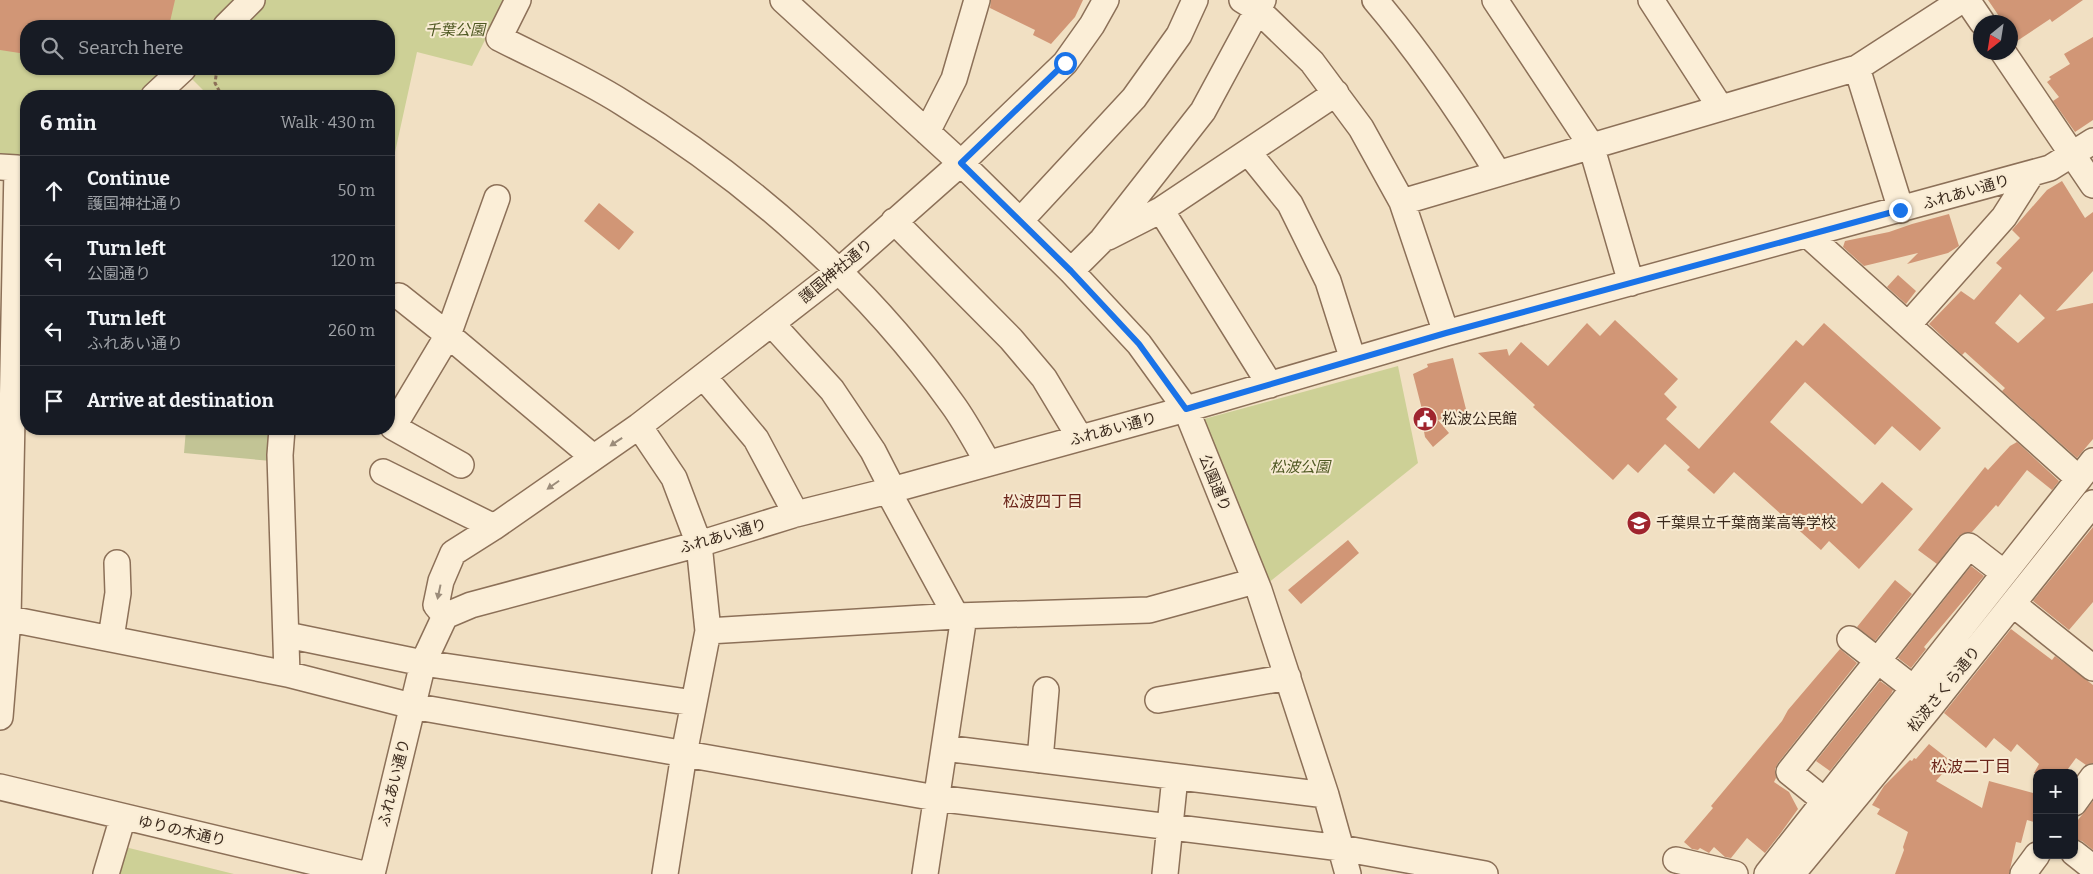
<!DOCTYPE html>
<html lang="en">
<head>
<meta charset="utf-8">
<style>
	:root { --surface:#171b24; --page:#20242c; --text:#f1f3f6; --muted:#9ea1a6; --line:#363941 }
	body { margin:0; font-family:Bitter,"Noto Sans JP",serif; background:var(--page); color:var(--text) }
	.controls { position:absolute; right:15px; bottom:15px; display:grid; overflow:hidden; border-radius:10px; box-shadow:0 1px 4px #0004 }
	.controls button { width:45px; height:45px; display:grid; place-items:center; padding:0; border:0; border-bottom:1px solid var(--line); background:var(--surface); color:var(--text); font:25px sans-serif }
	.compass { position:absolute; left:1973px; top:15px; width:45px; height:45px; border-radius:50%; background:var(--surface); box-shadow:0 1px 4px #0004; rotate:210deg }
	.stop { position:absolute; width:15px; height:15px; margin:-11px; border:4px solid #1a73e8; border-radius:50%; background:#fff }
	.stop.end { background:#1a73e8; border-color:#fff; box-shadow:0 1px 5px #0008 }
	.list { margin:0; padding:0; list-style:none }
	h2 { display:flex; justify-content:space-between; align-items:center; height:65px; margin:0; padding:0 20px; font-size:21px }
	h2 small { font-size:16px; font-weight:400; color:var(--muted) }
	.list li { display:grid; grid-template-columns:32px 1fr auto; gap:15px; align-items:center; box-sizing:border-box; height:70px; padding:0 20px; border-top:1px solid var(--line) }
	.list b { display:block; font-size:19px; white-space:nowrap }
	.list p { margin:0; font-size:16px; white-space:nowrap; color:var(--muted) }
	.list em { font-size:16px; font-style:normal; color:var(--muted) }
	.icon { flex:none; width:28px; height:28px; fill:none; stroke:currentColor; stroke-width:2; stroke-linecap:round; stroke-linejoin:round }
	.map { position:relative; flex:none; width:2093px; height:874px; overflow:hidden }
	.search { position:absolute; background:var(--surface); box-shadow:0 1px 4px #0004; left:20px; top:20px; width:375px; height:55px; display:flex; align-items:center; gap:12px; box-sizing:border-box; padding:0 18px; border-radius:20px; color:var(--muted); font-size:19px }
	.panel { position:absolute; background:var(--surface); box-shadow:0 1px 4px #0004; left:20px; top:90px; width:375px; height:345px; border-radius:20px }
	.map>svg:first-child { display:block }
</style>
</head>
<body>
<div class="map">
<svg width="2093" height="874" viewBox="0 0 2093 874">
	<rect width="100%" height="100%" fill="#f1e0c3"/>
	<path fill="#cdd096" d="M0 0H505L472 66 417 52 390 175 389 96H209L182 69H389V26H26V69H172L145 96H26V157L0 160Z
		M1398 366 1418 463 1268 583 1204 419Z
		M125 847 234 874H117Z"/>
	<path fill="#c2c495" d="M186 429H274L271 461 184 453Z"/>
	<path fill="#d19676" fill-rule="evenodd" d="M0 0H175L169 26H26V54L0 50Z
		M991 0H1083L1075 17 1051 44 1033 35 1035 30 990 8Z
		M1988 0H2083L2052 22 2050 19 2014 43 2010 40V22H2003Z
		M2093 37V120L2075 132 2053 101 2059 97 2047 82 2051 79 2049 77 2070 64 2064 54Z
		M2062 181 2085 218 2093 212V271L2056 311 2093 303V439L2077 458 2002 391 2005 388 1965 352 1962 355 1929 324 1961 291 1974 300 2002 268 1996 263 2020 238 2012 230 2047 190ZM2020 294 2045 318 2018 343 1995 323Z
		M599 203 634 232 619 250 584 221Z
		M1949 214 1959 246 1948 253 1907 264 1918 253 1864 266 1843 247 1845 241 1889 232 1912 224Z
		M1898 275 1916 291 1906 304 1887 287Z
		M1615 320 1678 379 1664 394 1677 407 1666 419 1699 449 1796 340 1803 346 1824 323 1941 428 1920 451 1892 426 1875 445 1805 382 1770 422 1862 504 1882 482 1913 509 1859 569 1829 541 1821 550 1734 472 1714 494 1687 470 1690 467 1665 444 1638 473 1628 464 1613 480 1533 407 1535 405 1478 353 1507 349 1509 356 1521 342 1548 366 1587 323 1600 336Z
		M1453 358 1467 413 1438 420 1449 433 1433 447 1425 437 1423 426 1426 425 1413 374 1428 367 1427 364Z
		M2017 442 2059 481 2052 490 2027 470 1998 507 1996 505 1972 532 1964 533 1958 537 1937 564 1918 550 1985 467 1988 470 2010 446Z
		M2093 527V602L2069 630 2033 601Z
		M1348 540 1359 553 1301 604 1288 590Z
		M1971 566 1984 576 1924 647 1926 649 1911 668 1898 658Z
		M1895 580 1912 594 1875 641 1857 627Z
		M2011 629 2052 660 2055 656 2093 685V763L2086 765 2076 758 2065 773H2034L2039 764 2017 744 2011 752 1994 738 1986 748 1944 713Z
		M1840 649 1857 663 1778 763 1775 769 1776 778 1774 782 1789 792 1798 809 1780 834 1765 853 1747 838 1731 858 1725 857 1714 847 1709 853 1700 848 1698 850 1692 849 1684 842 1713 808 1711 806 1782 721 1788 710Z
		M1880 681 1893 690 1891 694 1830 771 1816 761Z
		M1929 744 1952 762 1936 781 1982 808 1989 781 2037 794V823L2027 820 2021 843 2016 842 2009 874H1895L1904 850 1903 847 1908 832 1877 814 1880 809 1872 805 1884 786 1910 760 1912 761 1914 758 1916 759Z
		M2093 801V850L2082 841 2074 839V825Z"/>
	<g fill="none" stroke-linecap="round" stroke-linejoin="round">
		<defs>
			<path id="minor" d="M518 0 499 38C540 59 584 78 623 103 750 181 867 284 953 405 966 423 977 444 988 463
				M783 0 961 163 1071 271 1139 344 1186 409 1259 590 1326 795 1348 874
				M1242 0 1258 10 1312 62 1361 128 1402 202 1446 333
				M1375 0C1421 54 1460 112 1498 173
				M1495 0 1591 145 1631 283
				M1651 0 1720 107
				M1967 0 1982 22
				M226 26 252 0
				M2003 52 2093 185
				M1857 68 1901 210
				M154 96 183 69
				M927 132 954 79 977 0
				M1248 152 1290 204 1328 281 1353 360
				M0 167 17 168 8 619 0 717
				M1402 202 1857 68 1962 0
				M1161 210 1270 385
				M894 221 1011 339 1044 378 1080 438
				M1020 221 1134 98 1179 35 1195 0
				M1808 235 2079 479
				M1108 237 1161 210 1336 93
				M1071 271 1102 240 1203 111 1263 0
				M399 296 448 335 593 457
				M772 324 832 390 873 451 893 490
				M1908 325 2004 217 2032 173
				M704 377 756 439 796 514
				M282 429 280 455 287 674 412 706 936 798 1341 848 1485 874
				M461 465 393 427 448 335 497 198
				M383 472 494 527
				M888 491 956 616
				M2013 604 2093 668
				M445 616 436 605 441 581 453 553 494 527 639 426
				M0 617 287 674
				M708 631 956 616 1149 610 1255 581
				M287 635 423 663 694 703
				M111 638 118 593 117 563
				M1850 639 1913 688
				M1158 700 1288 677
				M944 748 1326 795
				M1040 760 1046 690
				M0 787 364 874
				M1825 801 1789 772 1969 546 2004 573
				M2074 803 2093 777
				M2074 853 2093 868
				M1676 860 1735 874
				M106 874 123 817
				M372 874 423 663 445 616 471 605 699 544 796 514 888 491 1186 409 1446 333 2050 168 2093 141
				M665 874 684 754 708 631 699 544 674 478 639 426 839 271 961 163 1065 63 1092 25 1106 0
				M925 874 964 616
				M1165 874 1175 777
				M1767 874 2093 461
				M1792 874 1927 711 2093 503
				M2023 874 2037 855"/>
		</defs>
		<use href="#minor" stroke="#8c7058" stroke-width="28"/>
		<path stroke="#8c7058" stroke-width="3" stroke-dasharray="4 2.5" stroke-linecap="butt" d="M217 69 215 83 222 96"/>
		<use href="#minor" stroke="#fbeed7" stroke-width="25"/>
	</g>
	<defs><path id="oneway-solid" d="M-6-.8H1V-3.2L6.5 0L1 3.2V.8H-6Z" transform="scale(1.25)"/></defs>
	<g fill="#9b8c7a">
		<use href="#oneway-solid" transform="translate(616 442) rotate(146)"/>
		<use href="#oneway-solid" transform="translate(553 485) rotate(145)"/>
		<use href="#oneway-solid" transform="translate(439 592) rotate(102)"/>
	</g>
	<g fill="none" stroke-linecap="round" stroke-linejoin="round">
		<path stroke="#1a73e8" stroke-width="6" d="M1065 63 961 163 1071 271 1139 344 1186 409 1446 333 1900 210"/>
	</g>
	<defs>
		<symbol id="civic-disc" viewBox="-11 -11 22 22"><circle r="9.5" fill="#9f242e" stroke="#f8ebd3"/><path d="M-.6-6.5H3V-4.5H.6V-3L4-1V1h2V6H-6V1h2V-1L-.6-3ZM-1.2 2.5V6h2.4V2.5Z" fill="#fff"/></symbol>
		<symbol id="school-disc" viewBox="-11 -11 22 22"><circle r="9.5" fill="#9f242e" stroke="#f8ebd3"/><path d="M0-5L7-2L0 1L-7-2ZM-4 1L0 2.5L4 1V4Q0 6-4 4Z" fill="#fff"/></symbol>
	</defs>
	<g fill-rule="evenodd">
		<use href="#civic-disc" x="1411" y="405" width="28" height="28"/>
		<use href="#school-disc" x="1625" y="509" width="28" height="28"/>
	</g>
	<g text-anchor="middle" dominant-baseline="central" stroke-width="4" stroke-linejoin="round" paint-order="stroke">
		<g font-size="15" font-style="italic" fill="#4f5923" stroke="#f8ebd3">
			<text x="455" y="30">千葉公園</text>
			<text x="1300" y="467">松波公園</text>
		</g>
		<g font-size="15" fill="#3b2a1d" stroke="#f8ebd3">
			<text transform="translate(1966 192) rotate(-16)">ふれあい通り</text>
			<text transform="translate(836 271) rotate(-40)">護国神社通り</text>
			<text transform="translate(1113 429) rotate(-15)">ふれあい通り</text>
			<text transform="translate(1215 483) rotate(68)">公園通り</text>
			<text transform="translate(723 536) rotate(-16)">ふれあい通り</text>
			<text transform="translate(1944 689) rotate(-51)">松波さくら通り</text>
			<text transform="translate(394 783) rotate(-76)">ふれあい通り</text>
			<text transform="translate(182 831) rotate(13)">ゆりの木通り</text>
		</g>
		<g font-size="15" fill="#3b2a1d" stroke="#f8ebd3" text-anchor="start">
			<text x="1442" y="419">松波公民館</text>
			<text x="1656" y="523">千葉県立千葉商業高等学校</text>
		</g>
		<g font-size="16" fill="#6b251a" stroke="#f8ebd3">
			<text x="1043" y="501">松波四丁目</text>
			<text x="1971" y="766">松波二丁目</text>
		</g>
	</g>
</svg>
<div class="controls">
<button>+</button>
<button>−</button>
</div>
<svg class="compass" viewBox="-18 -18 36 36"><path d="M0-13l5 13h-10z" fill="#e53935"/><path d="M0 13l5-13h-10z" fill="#9ea1a6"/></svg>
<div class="stop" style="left:1065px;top:63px"></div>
<div class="stop end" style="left:1900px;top:210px"></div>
<div class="search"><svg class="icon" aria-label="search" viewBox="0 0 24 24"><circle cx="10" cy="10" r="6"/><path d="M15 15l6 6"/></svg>Search here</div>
<section class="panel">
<h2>6 min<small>Walk · 430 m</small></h2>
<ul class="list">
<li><svg class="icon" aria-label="ahead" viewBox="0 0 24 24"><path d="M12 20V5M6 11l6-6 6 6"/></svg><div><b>Continue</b><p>護国神社通り</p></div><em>50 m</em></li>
<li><svg class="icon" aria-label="left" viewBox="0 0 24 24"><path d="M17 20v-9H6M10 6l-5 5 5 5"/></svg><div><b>Turn left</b><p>公園通り</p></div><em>120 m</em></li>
<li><svg class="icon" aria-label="left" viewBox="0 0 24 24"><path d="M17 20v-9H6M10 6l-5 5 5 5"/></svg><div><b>Turn left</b><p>ふれあい通り</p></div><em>260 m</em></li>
<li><svg class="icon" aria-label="arrive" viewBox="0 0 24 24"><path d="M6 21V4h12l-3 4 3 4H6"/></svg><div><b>Arrive at destination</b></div></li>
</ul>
</section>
</div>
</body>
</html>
